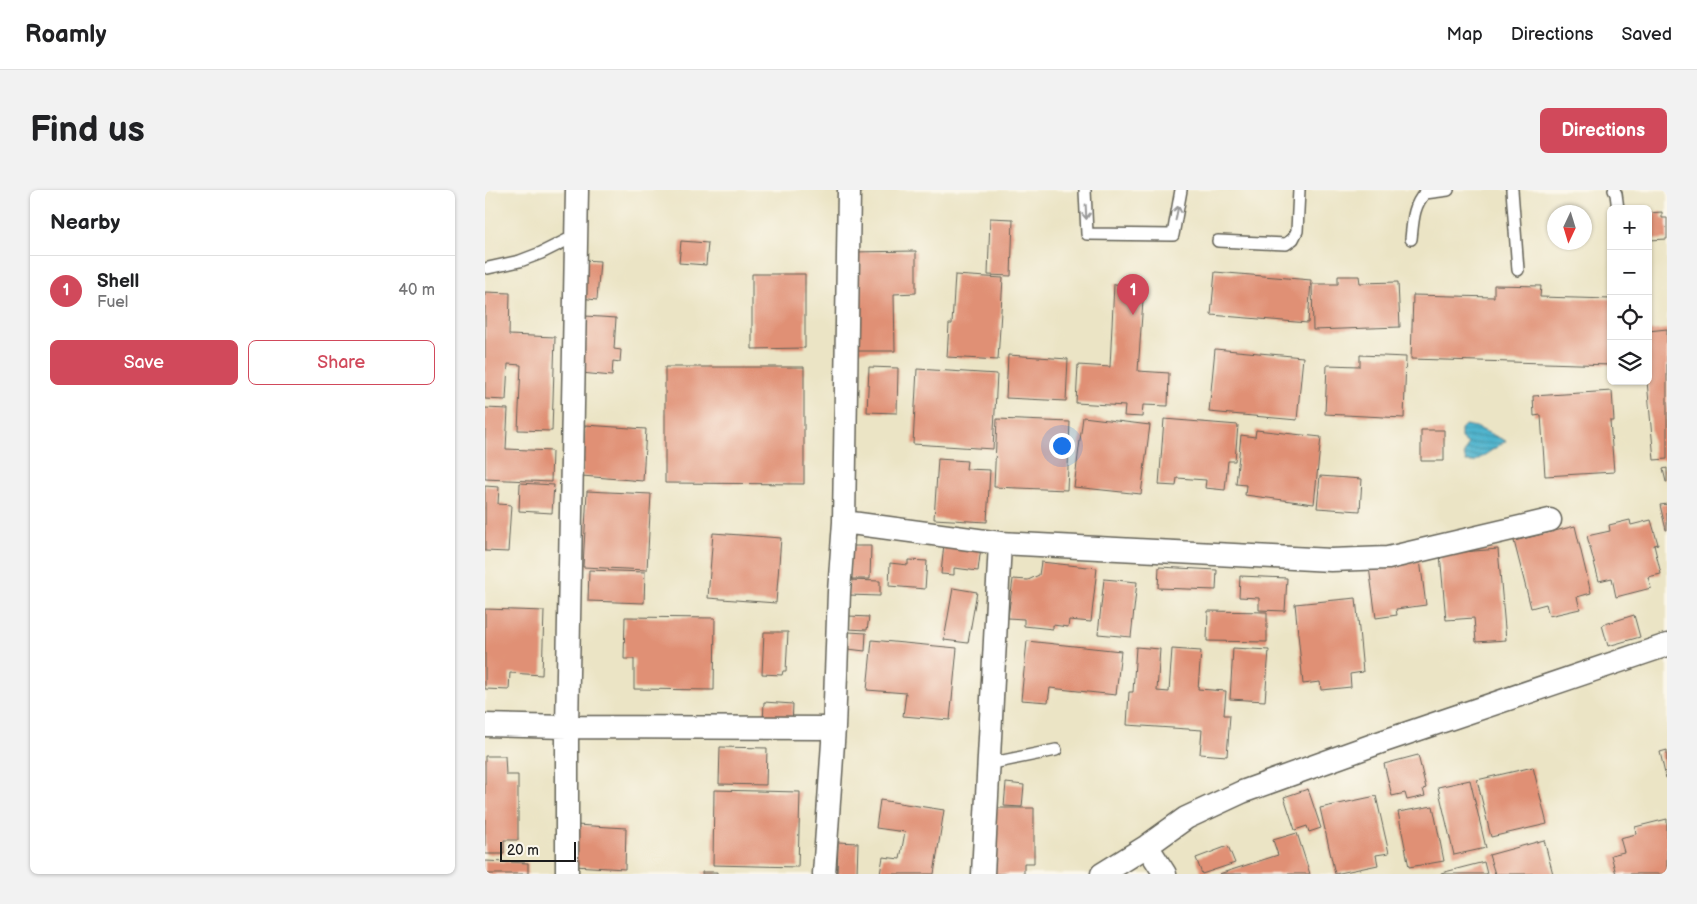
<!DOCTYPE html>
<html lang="en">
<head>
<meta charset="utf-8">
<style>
	:root { --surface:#fff; --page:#f2f2f2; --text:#202124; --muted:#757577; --line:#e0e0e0; --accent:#d1495b }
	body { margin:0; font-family:"Balsamiq Sans",sans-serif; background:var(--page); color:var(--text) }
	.controls { position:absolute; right:15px; top:15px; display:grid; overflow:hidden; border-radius:8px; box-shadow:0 1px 4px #0004 }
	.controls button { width:45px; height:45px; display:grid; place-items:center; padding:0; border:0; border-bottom:1px solid var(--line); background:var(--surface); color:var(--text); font:25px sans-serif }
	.compass { position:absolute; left:1062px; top:15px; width:45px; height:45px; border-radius:50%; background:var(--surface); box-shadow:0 1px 4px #0004; rotate:184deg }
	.scale { position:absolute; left:15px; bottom:12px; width:76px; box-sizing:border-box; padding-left:5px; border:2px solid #1c1c1c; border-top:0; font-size:14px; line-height:18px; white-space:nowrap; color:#1c1c1c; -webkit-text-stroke:4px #fbf7ec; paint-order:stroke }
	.you { position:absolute; left:576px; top:255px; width:18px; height:18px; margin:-12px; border:4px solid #fff; border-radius:50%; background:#1a73e8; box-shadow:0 0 0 8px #1a73e833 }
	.badge { display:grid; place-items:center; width:32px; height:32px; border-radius:50%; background:var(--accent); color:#fff; font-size:16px; font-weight:700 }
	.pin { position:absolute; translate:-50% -41px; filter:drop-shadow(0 1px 2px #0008) }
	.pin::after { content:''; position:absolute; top:26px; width:18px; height:15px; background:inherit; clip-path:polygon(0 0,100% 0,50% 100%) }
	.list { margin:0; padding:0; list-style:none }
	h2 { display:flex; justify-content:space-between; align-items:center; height:65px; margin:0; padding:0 20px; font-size:21px }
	h2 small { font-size:16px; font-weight:400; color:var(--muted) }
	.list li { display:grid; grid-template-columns:32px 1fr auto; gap:15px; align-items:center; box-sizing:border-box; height:70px; padding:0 20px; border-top:1px solid var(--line) }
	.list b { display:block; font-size:19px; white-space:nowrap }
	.list p { margin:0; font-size:16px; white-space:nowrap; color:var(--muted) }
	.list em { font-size:16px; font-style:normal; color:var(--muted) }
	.actions { display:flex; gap:10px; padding:15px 20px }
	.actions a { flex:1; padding:11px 0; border:1px solid var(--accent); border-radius:8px; text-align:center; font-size:18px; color:var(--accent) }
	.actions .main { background:var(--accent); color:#fff }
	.icon { flex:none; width:28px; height:28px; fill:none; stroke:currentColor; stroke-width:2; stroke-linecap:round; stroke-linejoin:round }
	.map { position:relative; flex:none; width:1182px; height:684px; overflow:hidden; border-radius:8px }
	header { display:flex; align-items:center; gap:30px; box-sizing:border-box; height:70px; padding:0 25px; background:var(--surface); border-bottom:1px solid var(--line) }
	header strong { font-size:24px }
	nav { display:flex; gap:28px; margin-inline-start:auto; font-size:18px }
	.intro { display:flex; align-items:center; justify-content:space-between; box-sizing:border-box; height:120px; padding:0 30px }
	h1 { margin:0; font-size:35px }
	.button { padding:12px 22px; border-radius:8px; background:var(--accent); color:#fff; font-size:18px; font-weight:700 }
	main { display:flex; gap:30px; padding:0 30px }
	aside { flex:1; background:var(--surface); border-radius:8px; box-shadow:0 1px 4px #0004 }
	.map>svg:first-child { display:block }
</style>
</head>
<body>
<header>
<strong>Roamly</strong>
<nav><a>Map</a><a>Directions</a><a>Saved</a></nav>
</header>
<div class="intro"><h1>Find us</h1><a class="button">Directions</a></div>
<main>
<aside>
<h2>Nearby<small></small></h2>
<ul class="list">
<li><span class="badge">1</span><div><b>Shell</b><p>Fuel</p></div><em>40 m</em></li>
</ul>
<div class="actions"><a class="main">Save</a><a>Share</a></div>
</aside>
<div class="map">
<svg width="1182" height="684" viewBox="0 0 1182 684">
	<defs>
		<pattern id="water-rules" width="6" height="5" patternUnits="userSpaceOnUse" patternTransform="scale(1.25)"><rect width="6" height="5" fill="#4fb4cd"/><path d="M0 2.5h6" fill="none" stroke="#4192a6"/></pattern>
	</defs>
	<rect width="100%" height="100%" fill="#fbf7ec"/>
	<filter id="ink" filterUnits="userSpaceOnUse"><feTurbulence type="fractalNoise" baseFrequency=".02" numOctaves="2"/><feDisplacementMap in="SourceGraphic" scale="10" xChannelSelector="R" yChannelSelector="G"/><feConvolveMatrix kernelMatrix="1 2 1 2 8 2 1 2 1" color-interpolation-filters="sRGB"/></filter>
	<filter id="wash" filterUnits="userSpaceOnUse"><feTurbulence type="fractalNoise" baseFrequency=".0096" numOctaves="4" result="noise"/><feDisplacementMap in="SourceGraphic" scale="20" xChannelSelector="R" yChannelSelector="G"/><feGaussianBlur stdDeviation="1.12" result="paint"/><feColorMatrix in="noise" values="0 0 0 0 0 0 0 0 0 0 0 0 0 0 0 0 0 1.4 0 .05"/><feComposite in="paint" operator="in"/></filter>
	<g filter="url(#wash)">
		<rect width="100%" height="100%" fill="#ebe4c5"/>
		<path fill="url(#water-rules)" stroke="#366874" d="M980 235 991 237 1021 251 989 272H981L979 264 983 254 976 248V239Z"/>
		<g id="blocks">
			<path fill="#e09075" d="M1177 22V28H1182V49L1164 50 1163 23Z
				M505 28 528 29 526 86 503 85Z
				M196 51 223 53 221 75 194 73Z
				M431 61V103L409 104 410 161H368L366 62Z
				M97 70 115 71 112 110 95 108Z
				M730 82 826 90 823 133 726 125Z
				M267 84H320V158L267 159Z
				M470 85 518 88 513 170 462 167 464 134H467Z
				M853 86H874L875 93 913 92 915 137 828 140 827 94H853Z
				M629 94 659 96 653 181 684 183 683 216 658 215 657 227 639 226 640 216 591 213 593 175 625 177Z
				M1009 95 1056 96 1055 107 1126 109V175L926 169 928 105 1009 107Z
				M0 102 25 103 24 145 70 147 67 241 33 240 36 175 23 174 21 210 0 209Z
				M100 126 131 128 129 159 136 160 135 172 128 171 127 186 96 183Z
				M1182 139V269L1169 270 1162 191 1163 141Z
				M730 159 818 167 812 230 724 222Z
				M523 165 583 169 581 211 521 208Z
				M875 165 921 167 919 228 840 224 842 175 875 176Z
				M180 177H319V294L180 293Z
				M384 177 413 178 412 223 382 222Z
				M432 179 512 184 508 259 428 254Z
				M1127 201 1129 231H1125L1129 282 1060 286 1056 225 1049 226 1048 206Z
				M0 218 23 219 21 259 67 261 66 292 0 289Z
				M598 227 665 235 656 304 589 297Z
				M512 229 585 232 582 300 509 297Z
				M679 229 753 235 750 271H743L740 300 720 298 721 290 692 288 691 296 674 295Z
				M100 235 161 239 158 291 97 286Z
				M771 240 836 247 829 314 760 305 761 295 751 294 756 245 770 247Z
				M936 240H959V271H936Z
				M453 269 482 271 481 279 505 280 502 332 449 329Z
				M1182 278V292H1181L1178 279Z
				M835 286 877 289 875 321 832 318Z
				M35 293 69 295 67 323 34 321Z
				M0 296 14 297 13 314 26 315 23 362 0 361Z
				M102 301 166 304 162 380 98 377Z
				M1182 314V340H1181L1175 315Z
				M1145 330 1146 335 1166 330 1173 354 1169 355 1176 384 1163 387 1166 398 1131 407 1127 388 1114 391 1102 346 1125 341 1124 335Z
				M1090 336 1106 403 1092 407 1095 419 1064 426 1061 414 1046 418 1029 351Z
				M228 343 296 348 291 413 223 408Z
				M459 353 496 357 493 381 469 378V385L456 384Z
				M365 356H386L385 389H364Z
				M1013 359 1021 450 991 452 989 428 961 430 955 364Z
				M423 370 442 371 440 399 404 396 405 373 423 375Z
				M935 370 941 415 911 419 912 425 891 428 884 377Z
				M556 372 612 378 606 432 584 430 583 437 568 435V439L539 436V429L523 428 528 389 543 390 554 385Z
				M674 377 732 380 731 400 673 398Z
				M104 380 160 382 159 413 103 411Z
				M755 386 802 388 800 421 774 420V408L754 407Z
				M619 389 652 392 646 447 613 444Z
				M363 390 395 391V406L363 405Z
				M468 398 492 402 483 453 459 450Z
				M871 408 878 482 865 484 866 497 836 500 835 492 818 494 810 414Z
				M0 419 59 421 57 485 25 483 24 500 0 499Z
				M723 421 782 422V452L722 451Z
				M1149 425 1155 447 1123 456 1117 435Z
				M364 426 384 427 382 440 363 439Z
				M140 427 230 428 229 500 149 499V469H139Z
				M279 442H303L301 481H298L297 485 277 484Z
				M364 442 381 443 380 461 363 459Z
				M387 450 472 458 465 530 418 526 421 503 382 500Z
				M542 451 636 461 631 505 565 498 563 512 536 510Z
				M651 457 675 459 672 501 684 502 687 459 716 461 713 499 741 501 739 525H745L742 566 715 564 717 540 642 535 644 502H648Z
				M748 458 784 460 780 511 745 509Z
				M279 512 308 514 307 536 278 534Z
				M235 557 282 558 281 595 234 594Z
				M1182 560V588H1181L1175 562Z
				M933 565 941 598 938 599 940 606 922 610 920 603 907 606 899 574Z
				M0 566H20L21 585H33V650H19V664H0Z
				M1048 577 1062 634 1006 647 992 590Z
				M985 590 1001 658 969 665 953 597Z
				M521 593 539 595 537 617 519 616Z
				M823 599 836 638 824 642 822 636 810 640 799 607Z
				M229 600 315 602 313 677 228 675Z
				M891 606 904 663 891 665 893 675 850 684 835 618Z
				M395 610 459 620 449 684H395L398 667 415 669 420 642 391 638Z
				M948 616 959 671 924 677 913 622Z
				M508 618H549V673H539V684H509Z
				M1182 629V684H1131L1126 665 1139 662 1135 648 1151 644 1150 637Z
				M91 635 141 638 140 679 89 676Z
				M812 643 825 684H734L793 665 788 650Z
				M1059 650 1068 684H1010L1004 665Z
				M353 652 373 653 372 684H352Z
				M743 656 750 673 717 684 711 668Z
				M0 671 43 673V684H0Z
				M999 672 1002 684H956V683Z
				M217 682H232V684H217Z"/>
		</g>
	</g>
	<g filter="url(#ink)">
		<use href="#blocks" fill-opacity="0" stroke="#646257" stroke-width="1"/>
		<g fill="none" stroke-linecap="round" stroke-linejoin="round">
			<defs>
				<path id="lane" d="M600 0 602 44 688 45 696 0
					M1027 0 1033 80
					M1129 0 1131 4 1133 19
					M926 49C928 31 928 16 940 3L963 0
					M733 51 801 54 808 49 812 41 814 0
					M3 78 35 71 56 63 92 45
					M503 574 571 560"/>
				<path id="street" d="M359 332 515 353 498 684
					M515 353 846 370 903 368 1065 330
					M0 535 82 537 349 538
					M662 656 680 684
					M82 684V537L92 0
					M339 684 349 538 354 402 359 332 364 0
					M617 684 662 656 701 628 757 602 899 551 1182 455"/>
			</defs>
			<use href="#lane" stroke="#646257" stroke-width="14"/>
			<use href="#street" stroke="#646257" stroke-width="25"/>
			<use href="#lane" stroke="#fff" stroke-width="11"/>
			<use href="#street" stroke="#fff" stroke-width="22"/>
		</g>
		<defs><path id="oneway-shaft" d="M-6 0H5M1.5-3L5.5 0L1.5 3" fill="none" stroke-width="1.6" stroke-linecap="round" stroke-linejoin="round" transform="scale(1.25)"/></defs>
		<g stroke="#999">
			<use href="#oneway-shaft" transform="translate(601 22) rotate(87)"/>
			<use href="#oneway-shaft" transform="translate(692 23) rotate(-79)"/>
		</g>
	</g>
</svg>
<div class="controls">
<button>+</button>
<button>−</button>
<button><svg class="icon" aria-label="locate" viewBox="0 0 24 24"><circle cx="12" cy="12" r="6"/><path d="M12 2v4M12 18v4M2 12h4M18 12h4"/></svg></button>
<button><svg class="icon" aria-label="layers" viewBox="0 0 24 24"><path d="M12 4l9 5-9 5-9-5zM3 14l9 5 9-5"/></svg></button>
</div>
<svg class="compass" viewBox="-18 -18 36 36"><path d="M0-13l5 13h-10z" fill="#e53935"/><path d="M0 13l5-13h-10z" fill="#757577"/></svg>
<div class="scale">20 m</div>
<div class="you"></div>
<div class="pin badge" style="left:648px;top:125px">1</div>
</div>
</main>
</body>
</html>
